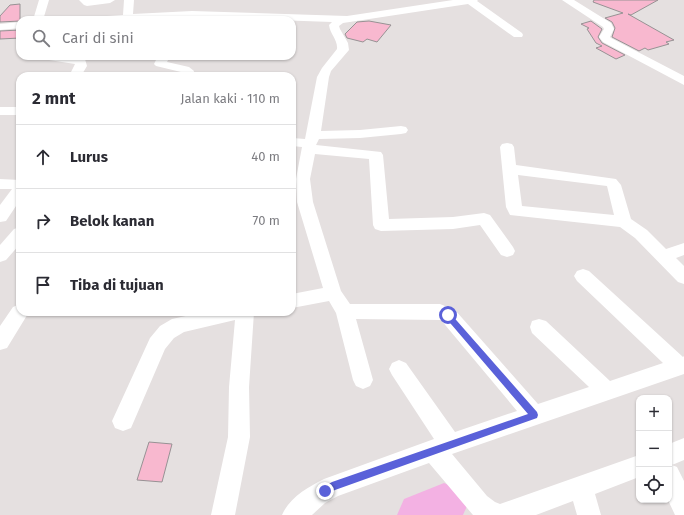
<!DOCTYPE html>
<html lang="id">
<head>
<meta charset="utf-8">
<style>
	:root { --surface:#fff; --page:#f7f7f7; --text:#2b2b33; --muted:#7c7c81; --line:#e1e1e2 }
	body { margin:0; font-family:"Fira Sans",sans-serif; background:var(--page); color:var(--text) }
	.controls { position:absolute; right:12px; bottom:12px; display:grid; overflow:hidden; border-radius:8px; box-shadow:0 1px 3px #0004 }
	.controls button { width:36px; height:36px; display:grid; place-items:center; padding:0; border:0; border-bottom:1px solid var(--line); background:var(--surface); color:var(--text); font:20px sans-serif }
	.stop { position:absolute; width:12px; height:12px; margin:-9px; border:3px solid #5a61d9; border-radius:50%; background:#fff }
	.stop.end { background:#5a61d9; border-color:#fff; box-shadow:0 1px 4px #0008 }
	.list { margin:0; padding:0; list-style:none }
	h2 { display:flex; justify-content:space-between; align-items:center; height:52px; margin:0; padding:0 16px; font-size:17px }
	h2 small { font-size:13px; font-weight:400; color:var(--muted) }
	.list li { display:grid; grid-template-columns:26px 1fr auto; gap:12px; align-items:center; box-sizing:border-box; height:64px; padding:0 16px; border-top:1px solid var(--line) }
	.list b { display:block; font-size:15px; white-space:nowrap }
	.list em { font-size:13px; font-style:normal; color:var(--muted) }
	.icon { flex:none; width:22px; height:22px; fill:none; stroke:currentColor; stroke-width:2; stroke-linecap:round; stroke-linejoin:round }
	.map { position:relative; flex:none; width:684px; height:515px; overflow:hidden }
	.search { position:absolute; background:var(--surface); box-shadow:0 1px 3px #0004; left:16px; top:16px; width:280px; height:44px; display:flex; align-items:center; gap:10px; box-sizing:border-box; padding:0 14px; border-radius:12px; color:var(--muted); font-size:15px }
	.panel { position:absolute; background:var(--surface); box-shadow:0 1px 3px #0004; left:16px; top:72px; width:280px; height:244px; border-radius:12px }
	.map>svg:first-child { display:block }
</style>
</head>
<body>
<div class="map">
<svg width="684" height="515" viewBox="0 0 684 515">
	<rect width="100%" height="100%" fill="#e5e0e0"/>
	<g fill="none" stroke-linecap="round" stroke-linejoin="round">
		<path fill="#f3b1e3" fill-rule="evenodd" d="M444 483 460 490 467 506 463 515H397L404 499Z"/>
	</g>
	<path fill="#f8b8cf" stroke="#979294" d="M594 0H658L631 15 628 14 674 40 666 42 669 44 648 50 645 48 639 51 612 37 615 28 612 22 605 18 623 13 593 2Z
		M20 4V21L0 22V16L10 5Z
		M369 21 391 25 377 42 367 39 363 42 347 38 345 34 357 22Z
		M591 21 602 29 598 37 602 43 625 55 616 59 596 48 602 46 596 43 587 29 589 28 581 24Z
		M20 30V38L0 39V31Z
		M149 442 172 444 162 482 137 480Z"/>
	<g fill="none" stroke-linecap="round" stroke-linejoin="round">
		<path fill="#fff" fill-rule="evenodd" d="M39 0H49L43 20H33Z
			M79 0H115L110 3 87 6 84 5Z
			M124 0H134L133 14 192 11 347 16 453 0H478L477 1 522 33 523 35 522 37H514L468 4 343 23 339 26 340 29 348 43 349 50 331 71 329 77 321 131 360 130 401 126 406 127 408 130 406 133 401 134 360 138 319 139 316 145 381 152 383 155 389 219 453 217 484 213 490 215 513 247 515 251 513 255 507 257 501 255 480 225 453 229 381 231 375 229 373 225 369 159 315 154 310 179 313 202 341 291 350 304H440L455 310 538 404 589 387 532 333 530 327 532 321 539 319 546 321 610 381 663 363 577 281 574 276 577 271 583 269 589 271 683 357 684 356V374L452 454 487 496 495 502 500 504 639 455V477L595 494 601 515H577L573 501 536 515H473L429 463 338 496 325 503 312 515H282C289 498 308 487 324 479L434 439 392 375 389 369 392 363 399 360 406 363 455 432 517 411 441 320 356 319 373 380 370 386 363 389 356 386 353 380 336 313 329 301 292 308V294L323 288 297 202 296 179 302 147 292 146V138L305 139 317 77 322 68 337 49C338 40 330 34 329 25L332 22 192 17 143 20H86L91 17 123 15Z
			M562 0H574L611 23 614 29 610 37 611 38 684 76V85L603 42 599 37 604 29 603 27Z
			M20 22V28L0 30V24Z
			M49 56H66L85 59 87 66 81 76H69L75 64 49 60 47 58Z
			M158 56H170L167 62 189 67 194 71 193 76H181V72L156 66 154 64Z
			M0 107H20V115H0Z
			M507 143 512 144 514 147 516 165 616 179 621 185 631 219 647 230 666 249 684 243V255L676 258 684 266V284L678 282 635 238 620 227 510 215 506 207 500 147 502 144ZM518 175 607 186 614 215 522 206Z
			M0 179 20 180V200L6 221 0 222V205L12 189H0Z
			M20 227V244L6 260 0 262V245L14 229Z
			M20 304V312H29L7 348 0 350V326L13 307Z
			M204 312H254L249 387 250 437 235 515H211L228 437 229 387 235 320 184 332 174 338 165 349 131 428 123 431 115 428 112 421 150 338 160 326 172 319Z
			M684 438V460L672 465 677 467 684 481V515H675L668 500 669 444Z"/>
	</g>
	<path fill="#5a61d9" d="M448 312 450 313 537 412 538 415 537 418 335 490 325 495 322 494 320 491 322 488 332 482 528 414 445 317 444 315Z"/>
</svg>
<div class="controls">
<button>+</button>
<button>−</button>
<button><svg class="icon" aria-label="locate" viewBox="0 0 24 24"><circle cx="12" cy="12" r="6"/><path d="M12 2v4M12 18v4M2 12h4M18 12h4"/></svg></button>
</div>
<div class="stop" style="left:448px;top:315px"></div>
<div class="stop end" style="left:325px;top:491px"></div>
<div class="search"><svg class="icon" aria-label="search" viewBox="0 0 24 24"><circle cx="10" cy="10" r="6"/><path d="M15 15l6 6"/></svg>Cari di sini</div>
<section class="panel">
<h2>2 mnt<small>Jalan kaki · 110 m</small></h2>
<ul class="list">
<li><svg class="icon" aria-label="ahead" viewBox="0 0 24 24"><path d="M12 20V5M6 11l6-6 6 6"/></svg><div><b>Lurus</b></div><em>40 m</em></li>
<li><svg class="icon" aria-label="right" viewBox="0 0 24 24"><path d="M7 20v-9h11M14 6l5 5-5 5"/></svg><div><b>Belok kanan</b></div><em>70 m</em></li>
<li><svg class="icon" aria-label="arrive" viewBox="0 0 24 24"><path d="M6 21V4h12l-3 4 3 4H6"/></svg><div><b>Tiba di tujuan</b></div></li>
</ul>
</section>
</div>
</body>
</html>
